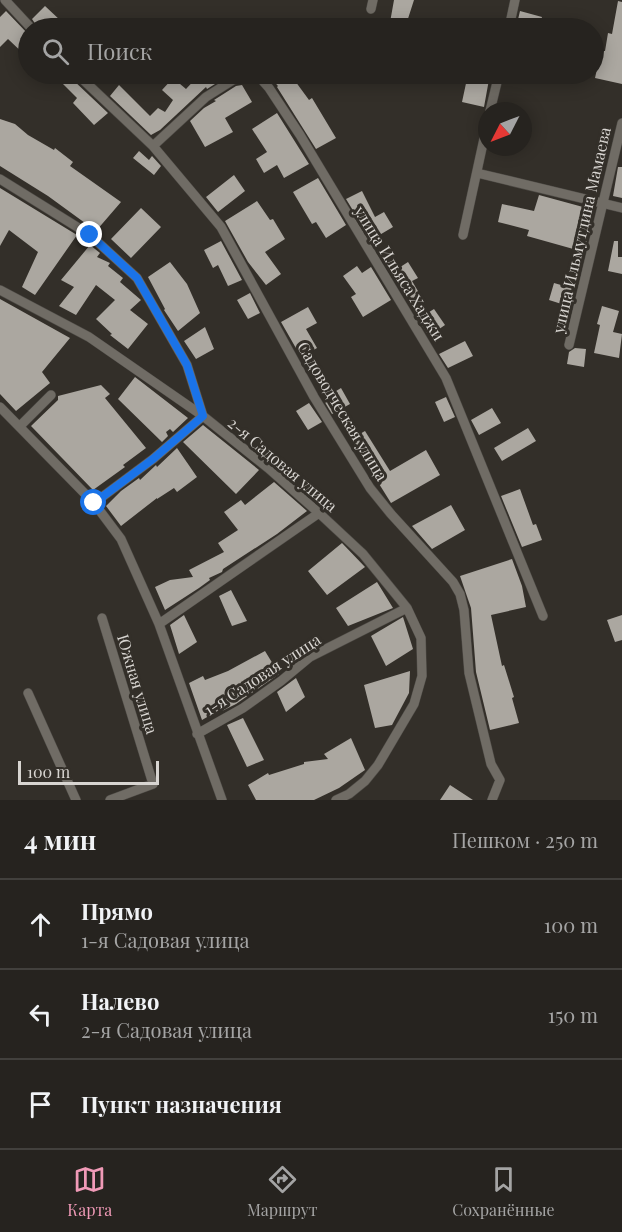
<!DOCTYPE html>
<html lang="ru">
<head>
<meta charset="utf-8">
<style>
	:root { --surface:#26231f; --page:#2e2b28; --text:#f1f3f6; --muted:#a4a4a4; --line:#42403d; --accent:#f09ab7 }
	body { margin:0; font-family:"Playfair Display",serif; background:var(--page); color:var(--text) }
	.compass { position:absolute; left:478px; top:102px; width:54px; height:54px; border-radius:50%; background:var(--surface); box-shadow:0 3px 15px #0003; rotate:228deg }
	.scale { position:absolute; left:18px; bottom:15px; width:141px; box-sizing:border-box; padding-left:6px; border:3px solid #d8d5d1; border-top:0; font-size:16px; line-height:21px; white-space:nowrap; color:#d8d5d1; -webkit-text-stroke:4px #332f29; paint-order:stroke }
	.stop { position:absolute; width:18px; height:18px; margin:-14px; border:4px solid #1a73e8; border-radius:50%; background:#fff }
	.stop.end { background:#1a73e8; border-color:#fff; box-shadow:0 2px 6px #0008 }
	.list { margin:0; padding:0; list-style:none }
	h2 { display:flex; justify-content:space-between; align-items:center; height:78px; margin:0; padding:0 24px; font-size:26px }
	h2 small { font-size:20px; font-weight:400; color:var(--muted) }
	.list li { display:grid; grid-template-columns:39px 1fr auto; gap:18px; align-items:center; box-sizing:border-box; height:90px; padding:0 24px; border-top:2px solid var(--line) }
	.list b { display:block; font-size:22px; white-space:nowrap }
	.list p { margin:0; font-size:20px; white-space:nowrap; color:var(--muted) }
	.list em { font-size:20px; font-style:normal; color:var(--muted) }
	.icon { flex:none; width:33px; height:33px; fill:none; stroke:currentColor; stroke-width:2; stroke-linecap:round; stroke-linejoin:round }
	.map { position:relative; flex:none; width:622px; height:800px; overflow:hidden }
	.search { position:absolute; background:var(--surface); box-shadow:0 3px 15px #0003; left:18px; right:18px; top:18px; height:66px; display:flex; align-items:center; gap:15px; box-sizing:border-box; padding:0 21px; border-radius:33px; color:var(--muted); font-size:22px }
	.sheet { height:348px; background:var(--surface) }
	nav { display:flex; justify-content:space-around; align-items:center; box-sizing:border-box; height:84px; border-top:2px solid var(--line); background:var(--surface); font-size:16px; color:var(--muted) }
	nav a { display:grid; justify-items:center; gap:3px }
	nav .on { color:var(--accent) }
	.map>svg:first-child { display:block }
</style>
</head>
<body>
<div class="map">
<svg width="622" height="800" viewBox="0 0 622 800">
	<rect width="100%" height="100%" fill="#332f29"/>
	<path fill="#aba7a0" d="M394 0H414L405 28H389Z
		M618 1 622 2V84L595 78 601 51H605L608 33 612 34Z
		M45 6 61 21 53 28H38L32 19Z
		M6 11 28 34V58L8 39 0 47V17Z
		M520 11 542 17 539 28H516Z
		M53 74H70L72 79 108 113 94 125 73 103 77 98Z
		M200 74H231L207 89 206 87 160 130 151 135 110 96 119 85 150 116 158 108 165 112 173 100 162 90 173 78 186 89Z
		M267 74H290L309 100 312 98 336 138 316 149 277 87 278 86Z
		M468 74H490L484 107 462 102Z
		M242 85 252 102 225 118 233 132 205 147 190 121 204 108 216 101 214 100 236 86Z
		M277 113 309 164 284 178 277 165 264 173 256 159 267 152 252 129Z
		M0 119 15 124 28 135 54 150 55 148 73 162 70 166 121 202 96 231 48 196 0 166Z
		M139 151 149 160 152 156 161 166 154 175 133 158Z
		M618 167H622V198L613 196Z
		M234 175 245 191 218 212 206 197Z
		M318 178 346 225 326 238 316 222 312 224 293 192Z
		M0 188 77 235 35 295 22 287 38 252 9 230 0 246Z
		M362 191 375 217 384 212 393 227 371 240 346 199Z
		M539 195 594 210 584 252 527 236 529 230 498 222 502 204 534 211Z
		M257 201 270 220 273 219 285 239 265 252 281 274 266 285 248 262 225 221Z
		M141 208 161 227 131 258 111 239Z
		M221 241 242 280 228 286 218 265 213 268 204 250Z
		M614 241H618V257H622V274L608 271Z
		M90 245 100 253 97 257 110 263 108 266 123 278 120 282 141 300 130 310 148 324 128 349 110 335 112 334 96 319 115 300 96 285 76 315 59 306 74 287 61 280Z
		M170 262 187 284 200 313 178 331 164 310 165 309 148 277Z
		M408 262 418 278 412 281 422 298 410 305 391 273Z
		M357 266 362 273 371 267 391 300 363 317 351 297 356 294 343 276Z
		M554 283 575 289 571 307 549 300Z
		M250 293 260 313 248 319 237 300Z
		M0 299 70 338 42 372 50 383 16 411 0 394Z
		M602 306 619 311 613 332 622 334 619 358 594 353 600 325 597 324Z
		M308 307 317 323 306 329 317 348 301 357 281 322Z
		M434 309 445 325 429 336 418 319Z
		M205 327 214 349 196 359 184 341Z
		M465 341 473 356 448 368 439 354Z
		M575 348 586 349 584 367 567 364 569 352Z
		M135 377 188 418 173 432 170 429 166 432 168 436 162 442 118 399Z
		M101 385 110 394 105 398 146 448 123 465 125 467 93 490 31 426 58 400V396Z
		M341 388 350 404 332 414 323 399Z
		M446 397 455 417 444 422 435 402Z
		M309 403 322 422 308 430 296 411Z
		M492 408 501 423 479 435 471 420Z
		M203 425 259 470 236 494 183 442Z
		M528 428 536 441 502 461 494 448Z
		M365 431 390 471 426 450 440 475 391 503 351 439Z
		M177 448 197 477 177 492 174 488 157 499V498L121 526 106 506 121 491 139 478 140 480 156 465 157 467Z
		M274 482 307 511 277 534 223 569 222 572 209 578 210 580 199 588 165 610 155 587 170 580 193 577 189 570 224 552 218 543 238 530 224 512 241 500 245 505Z
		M520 489 533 525 536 524 542 540 522 547 501 496Z
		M451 505 465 530 432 549 412 526Z
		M342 543 365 567 327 595 308 571Z
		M512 559 522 586 526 607 491 615 502 666 504 665 514 697 512 698 519 723 490 730 476 672 471 608 460 576Z
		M377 582 393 608 348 626 336 608Z
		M231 590 247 621 232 626 219 596Z
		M184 615 197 642 179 654 170 625Z
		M622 615V640L615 642 607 620Z
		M403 617 413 649 386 666 371 636Z
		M265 651 279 674 236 704 222 711 221 709 202 720 189 683 203 676 205 680 228 671Z
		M410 671 409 693 392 725 375 728 364 685Z
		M296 678 305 697 286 712 277 692Z
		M243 718 264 760 247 767 227 725Z
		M351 738 365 770 339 788 314 800H256L248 785 268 773 269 775 304 764V762L328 759 324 754Z
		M450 785 473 800H440Z"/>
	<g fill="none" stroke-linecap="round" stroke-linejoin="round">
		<defs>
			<path id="minor" d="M5 0 31 28
				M371 9 373 0
				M509 28 515 0
				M77 74 153 146 221 227 314 397 370 488 391 514 453 582 460 594 464 610 469 673 491 764 500 780 492 800
				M490 111 499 74
				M153 146 206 97 233 80 253 75 261 79 269 88 300 135 446 378 543 616
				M477 173 622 208
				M0 179 90 235 137 278 187 365 203 416 268 468 319 513 363 554 407 608 421 638 422 676 414 704 378 765 365 781 349 794 336 800
				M463 235 487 125
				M0 290 89 337 203 416 153 459 94 503
				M569 345 622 123
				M0 407 94 503 121 539 159 624 222 800
				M20 426 51 395
				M102 618 153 784 110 800
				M159 624 319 513
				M28 693 76 800
				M197 734 243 708 281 681 310 657 407 608"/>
		</defs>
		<use href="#minor" stroke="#4f4c47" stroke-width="10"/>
		<use href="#minor" stroke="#706c65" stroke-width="9"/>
	</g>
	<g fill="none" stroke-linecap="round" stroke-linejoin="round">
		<path stroke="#1a73e8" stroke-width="8" d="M90 235 137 278 187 365 203 416 153 459 94 503"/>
	</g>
	<g text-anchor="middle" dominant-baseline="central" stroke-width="6" stroke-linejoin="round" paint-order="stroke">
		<g font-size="16" fill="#d8d5d1" stroke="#332f29">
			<text transform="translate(581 230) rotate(-77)">улица Ильмутдина Мамаева</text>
			<text transform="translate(400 273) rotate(58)">улица Ильяса Хаджи</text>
			<text transform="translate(343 411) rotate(59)">Садоводческая улица</text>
			<text transform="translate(283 464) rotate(40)">2-я Садовая улица</text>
			<text transform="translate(262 674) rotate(-33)">1-я Садовая улица</text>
			<text transform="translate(138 684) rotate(73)">Южная улица</text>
		</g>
	</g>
</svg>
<svg class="compass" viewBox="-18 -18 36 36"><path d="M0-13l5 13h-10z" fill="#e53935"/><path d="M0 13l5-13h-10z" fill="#a4a4a4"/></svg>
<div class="scale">100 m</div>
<div class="stop" style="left:94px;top:503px"></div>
<div class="stop end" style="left:90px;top:235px"></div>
<div class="search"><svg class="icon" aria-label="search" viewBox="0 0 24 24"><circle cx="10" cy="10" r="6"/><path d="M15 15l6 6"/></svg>Поиск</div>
</div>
<section class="sheet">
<h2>4 мин<small>Пешком · 250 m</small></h2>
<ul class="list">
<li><svg class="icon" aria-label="ahead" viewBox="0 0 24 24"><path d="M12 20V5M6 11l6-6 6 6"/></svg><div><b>Прямо</b><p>1-я Садовая улица</p></div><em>100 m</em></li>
<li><svg class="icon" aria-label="left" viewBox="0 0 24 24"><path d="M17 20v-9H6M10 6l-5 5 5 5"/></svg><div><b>Налево</b><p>2-я Садовая улица</p></div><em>150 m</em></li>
<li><svg class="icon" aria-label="arrive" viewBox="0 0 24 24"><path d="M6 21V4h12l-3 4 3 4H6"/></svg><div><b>Пункт назначения</b></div></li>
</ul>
</section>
<nav>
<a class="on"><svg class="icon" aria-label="map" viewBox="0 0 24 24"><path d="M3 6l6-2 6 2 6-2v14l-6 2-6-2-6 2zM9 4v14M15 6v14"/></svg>Карта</a>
<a><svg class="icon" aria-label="directions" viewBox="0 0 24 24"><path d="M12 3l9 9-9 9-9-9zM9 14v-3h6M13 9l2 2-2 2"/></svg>Маршрут</a>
<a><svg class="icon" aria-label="saved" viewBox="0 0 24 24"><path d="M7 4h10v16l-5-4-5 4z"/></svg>Сохранённые</a>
</nav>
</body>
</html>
